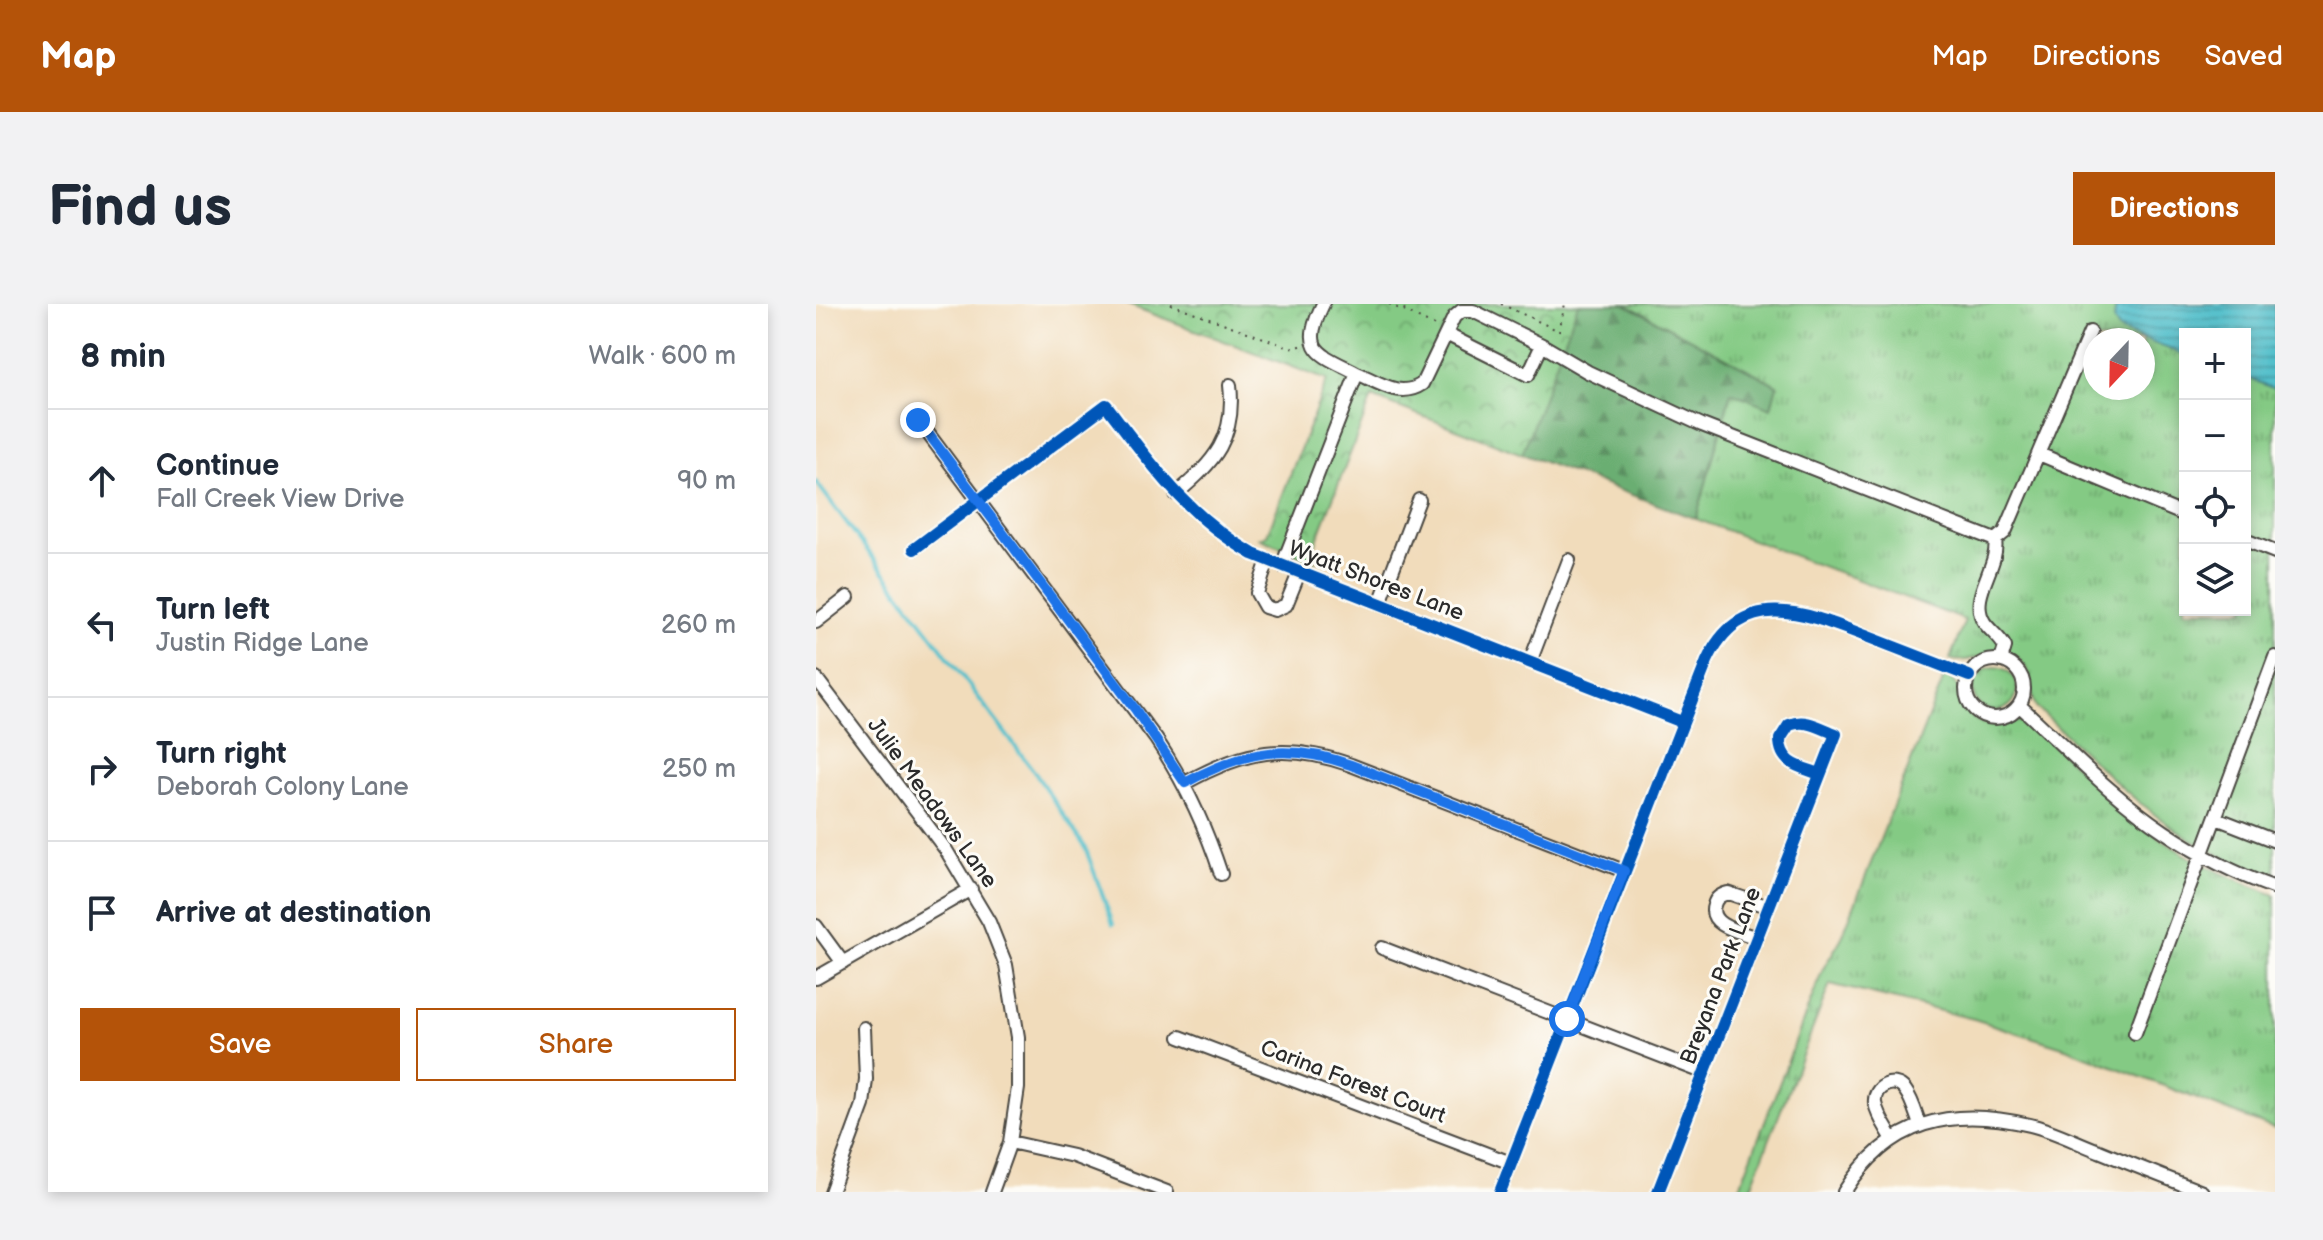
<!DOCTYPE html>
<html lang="en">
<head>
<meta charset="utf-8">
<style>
	:root { --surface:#fff; --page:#f2f2f3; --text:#1f2937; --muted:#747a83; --line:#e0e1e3; --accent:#b45309 }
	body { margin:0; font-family:"Balsamiq Sans",sans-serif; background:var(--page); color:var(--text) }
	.controls { position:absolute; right:24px; top:24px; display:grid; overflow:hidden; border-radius:0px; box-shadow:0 4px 12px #0003 }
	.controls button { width:72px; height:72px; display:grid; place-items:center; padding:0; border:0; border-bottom:2px solid var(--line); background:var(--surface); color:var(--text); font:40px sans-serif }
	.compass { position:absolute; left:1267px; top:24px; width:72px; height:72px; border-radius:50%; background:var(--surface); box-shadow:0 4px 12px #0003; rotate:202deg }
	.stop { position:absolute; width:24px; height:24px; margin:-18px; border:6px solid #1a73e8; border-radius:50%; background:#fff }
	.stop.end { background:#1a73e8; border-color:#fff; box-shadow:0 2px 8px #0008 }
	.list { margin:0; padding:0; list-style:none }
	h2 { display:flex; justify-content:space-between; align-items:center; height:104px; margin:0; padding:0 32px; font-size:34px }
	h2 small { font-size:26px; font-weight:400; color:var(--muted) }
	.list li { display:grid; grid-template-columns:52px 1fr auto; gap:24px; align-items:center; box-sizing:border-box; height:144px; padding:0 32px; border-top:2px solid var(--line) }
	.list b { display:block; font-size:30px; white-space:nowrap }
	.list p { margin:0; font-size:26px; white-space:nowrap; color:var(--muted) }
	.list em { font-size:26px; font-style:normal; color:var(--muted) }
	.actions { display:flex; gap:16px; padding:24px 32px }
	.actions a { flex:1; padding:18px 0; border:2px solid var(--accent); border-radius:0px; text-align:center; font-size:28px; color:var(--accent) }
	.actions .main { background:var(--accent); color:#fff }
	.icon { flex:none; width:44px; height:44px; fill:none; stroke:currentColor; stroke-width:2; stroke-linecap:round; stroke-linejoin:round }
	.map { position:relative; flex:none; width:1459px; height:888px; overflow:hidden; border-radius:0px }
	header { display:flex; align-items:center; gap:48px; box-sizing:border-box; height:112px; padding:0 40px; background:var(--accent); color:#fff }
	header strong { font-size:38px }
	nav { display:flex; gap:44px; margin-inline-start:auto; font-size:28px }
	.intro { display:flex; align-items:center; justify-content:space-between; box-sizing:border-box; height:192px; padding:0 48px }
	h1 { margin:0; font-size:56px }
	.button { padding:20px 36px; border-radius:0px; background:var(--accent); color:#fff; font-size:28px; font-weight:700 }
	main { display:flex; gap:48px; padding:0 48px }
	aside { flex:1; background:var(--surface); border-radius:0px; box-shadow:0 4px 12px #0003 }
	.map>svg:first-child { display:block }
</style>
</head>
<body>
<header>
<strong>Map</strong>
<nav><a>Map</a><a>Directions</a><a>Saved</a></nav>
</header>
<div class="intro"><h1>Find us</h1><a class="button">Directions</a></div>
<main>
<aside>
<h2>8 min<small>Walk · 600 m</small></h2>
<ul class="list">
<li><svg class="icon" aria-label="ahead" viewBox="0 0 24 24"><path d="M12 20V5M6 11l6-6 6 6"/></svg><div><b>Continue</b><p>Fall Creek View Drive</p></div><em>90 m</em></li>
<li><svg class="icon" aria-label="left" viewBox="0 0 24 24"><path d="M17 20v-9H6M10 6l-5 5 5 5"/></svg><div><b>Turn left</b><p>Justin Ridge Lane</p></div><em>260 m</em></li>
<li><svg class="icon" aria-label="right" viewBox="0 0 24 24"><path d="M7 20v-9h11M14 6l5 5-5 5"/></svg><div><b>Turn right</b><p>Deborah Colony Lane</p></div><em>250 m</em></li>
<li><svg class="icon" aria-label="arrive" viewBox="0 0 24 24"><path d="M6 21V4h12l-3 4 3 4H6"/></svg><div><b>Arrive at destination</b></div></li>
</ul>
<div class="actions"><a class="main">Save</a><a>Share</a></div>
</aside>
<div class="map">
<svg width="1459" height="888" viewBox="0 0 1459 888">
	<defs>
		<pattern id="grass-tufts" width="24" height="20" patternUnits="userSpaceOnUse" patternTransform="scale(2)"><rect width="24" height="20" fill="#84ca84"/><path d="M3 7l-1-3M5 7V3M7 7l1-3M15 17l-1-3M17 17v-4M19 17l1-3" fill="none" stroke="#6ca46c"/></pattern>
		<pattern id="forest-firs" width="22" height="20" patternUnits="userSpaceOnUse" patternTransform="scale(2)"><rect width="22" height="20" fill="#6bae72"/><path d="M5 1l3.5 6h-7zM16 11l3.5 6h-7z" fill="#588e5e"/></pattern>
		<pattern id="park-crowns" width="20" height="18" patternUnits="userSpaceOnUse" patternTransform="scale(2)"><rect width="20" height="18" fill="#84ca84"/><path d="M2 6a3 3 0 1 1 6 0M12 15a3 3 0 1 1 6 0" fill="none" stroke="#6ca46c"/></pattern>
		<pattern id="water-rules" width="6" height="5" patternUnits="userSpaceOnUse" patternTransform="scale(2)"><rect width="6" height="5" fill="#52bfcb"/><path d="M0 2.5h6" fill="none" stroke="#449ba5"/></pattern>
	</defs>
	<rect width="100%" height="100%" fill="#fdfcf7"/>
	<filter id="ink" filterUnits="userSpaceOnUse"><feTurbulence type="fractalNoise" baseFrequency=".0125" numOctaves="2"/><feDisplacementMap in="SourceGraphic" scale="16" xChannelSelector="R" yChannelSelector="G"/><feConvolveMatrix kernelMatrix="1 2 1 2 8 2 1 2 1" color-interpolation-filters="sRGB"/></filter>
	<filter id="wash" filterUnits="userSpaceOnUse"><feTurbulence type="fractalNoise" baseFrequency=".006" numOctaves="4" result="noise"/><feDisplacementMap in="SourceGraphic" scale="32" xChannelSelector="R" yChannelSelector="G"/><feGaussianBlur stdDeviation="1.8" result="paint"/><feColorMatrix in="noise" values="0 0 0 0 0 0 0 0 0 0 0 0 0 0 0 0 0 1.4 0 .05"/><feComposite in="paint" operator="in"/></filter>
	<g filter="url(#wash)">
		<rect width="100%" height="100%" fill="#f1dcbb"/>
		<path fill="url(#grass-tufts)" stroke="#587a58" stroke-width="2" fill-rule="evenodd" d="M809 0H1459V575C1427 561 1394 549 1365 529 1312 495 1267 446 1221 404 1213 391 1218 376 1209 362 1187 330 1159 364 1134 355L1149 316 880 215 915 88 961 82ZM1369 30H1429V306H1369ZM1279 36H1327V84H1279Z
			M1157 385a22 22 0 1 1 44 0a22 22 0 1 1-44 0Z
			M1129 371C1149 379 1142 404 1160 416 1180 428 1197 411 1215 420 1266 467 1315 520 1375 554 1402 569 1431 580 1459 591V825L1250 744 1158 715 1014 680 933 888H922L1007 665 1025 635Z"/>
		<path fill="url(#forest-firs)" stroke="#4b6c4e" stroke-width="2" d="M762 0H809L961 81 955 104 915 88 880 215 706 150Z"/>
		<path fill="url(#park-crowns)" stroke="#587a58" stroke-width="2" d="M310 0H762L706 150 556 93 496 249 499 258 443 234 451 231 511 76Z"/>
		<path fill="url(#water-rules)" stroke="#3e757b" stroke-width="2" d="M1300 0H1459V85L1429 73V30H1369V51L1303 26 1298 16Z"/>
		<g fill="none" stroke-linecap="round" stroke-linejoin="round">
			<path stroke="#52bfcb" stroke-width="4" d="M0 178 217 466 269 543 297 620"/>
		</g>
	</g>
	<g filter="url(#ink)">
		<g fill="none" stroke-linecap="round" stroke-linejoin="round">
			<defs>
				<path id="minor" d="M507 0C484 47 502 49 541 69
					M726 41 772 68 886 121 1179 236C1184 262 1152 292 1168 318 1174 327 1184 333 1189 343L1185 356
					M102 116 340 435C369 478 389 521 405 570
					M1223 150 1369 211
					M360 190C399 157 420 134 414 81
					M1179 236 1189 228 1274 28
					M1429 236 1459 248
					M98 245 290 101C336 161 371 212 437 250L866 418
					M452 256 441 289 449 303 459 306 470 301 483 269
					M466 262 541 69C562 78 584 95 606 80L638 13 645 7H657L726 41 712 71 630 30
					M564 299 603 196
					M0 318 32 293
					M1150 385a29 29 0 1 1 58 0a29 29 0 1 1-58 0Z
					M714 358 753 256
					M0 374 130 546 173 618 190 661 202 733V784L194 838 176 888
					M1204 402C1251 445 1296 493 1349 528 1383 551 1420 570 1459 584
					M369 479C428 446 470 438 535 461L808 567
					M1400 514 1459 537
					M0 622 27 659
					M941 634C926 628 891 622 898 601 900 593 905 591 912 589L953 603
					M566 644 889 769
					M0 674 155 585
					M1319 729 1459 353
					M364 733 695 859
					M1076 834C1070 823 1061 811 1059 799 1057 783 1078 772 1089 786 1096 795 1100 810 1104 821
					M194 838 257 852 351 888
					M15 888 47 801 50 775 48 724
					M684 888 891 357C927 279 995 311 1055 334 1088 347 1120 359 1153 372
					M842 888 1020 430C1004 424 990 414 973 421L964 435C964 460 984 463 1004 470
					M1028 888C1073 816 1135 802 1214 821 1237 826 1261 839 1283 847 1317 861 1351 874 1386 888"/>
			</defs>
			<use href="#minor" stroke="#494641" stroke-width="16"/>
			<path stroke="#494641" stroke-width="2" stroke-dasharray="2 6" stroke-linecap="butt" d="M355 0 464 40 479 44 487 41
				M573 0 619 22
				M685 0 743 27 749 0
				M588 6 591 0"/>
			<use href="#minor" stroke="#fff" stroke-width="12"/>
			<defs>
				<path id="cycleway" d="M98 245 290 101C336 161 371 212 437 250L866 418
					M684 888 891 357C927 279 995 311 1055 334 1088 347 1120 359 1153 372
					M842 888 1020 430C1004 424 990 414 973 421L964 435C964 460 984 463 1004 470"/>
			</defs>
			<use href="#cycleway" stroke="#fdfcf7" stroke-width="17"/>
			<use href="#cycleway" stroke="#0057b8" stroke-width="12"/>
		</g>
	</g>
	<g fill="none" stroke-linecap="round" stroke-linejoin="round" filter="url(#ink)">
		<path stroke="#1a73e8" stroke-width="10" d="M102 116 319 405 369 479C428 447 470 438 535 461L808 567 751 715"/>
	</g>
	<g text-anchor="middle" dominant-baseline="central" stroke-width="6" stroke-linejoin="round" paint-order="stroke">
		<g font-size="22" fill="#2b2b2b" stroke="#fdfcf7">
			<text transform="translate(560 277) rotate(21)">Wyatt Shores Lane</text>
			<text transform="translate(116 499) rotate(54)">Julie Meadows Lane</text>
			<text transform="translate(905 672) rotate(-69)">Breyana Park Lane</text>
			<text transform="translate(537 778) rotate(21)">Carina Forest Court</text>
		</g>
	</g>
</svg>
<div class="controls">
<button>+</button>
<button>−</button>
<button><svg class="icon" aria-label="locate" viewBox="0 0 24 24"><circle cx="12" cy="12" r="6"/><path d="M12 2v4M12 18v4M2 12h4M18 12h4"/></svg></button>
<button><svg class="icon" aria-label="layers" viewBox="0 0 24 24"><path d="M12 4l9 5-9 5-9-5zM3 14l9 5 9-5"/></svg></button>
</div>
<svg class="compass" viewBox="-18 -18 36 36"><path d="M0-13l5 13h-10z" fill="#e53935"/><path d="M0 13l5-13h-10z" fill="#747a83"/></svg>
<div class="stop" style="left:751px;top:715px"></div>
<div class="stop end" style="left:102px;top:116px"></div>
</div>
</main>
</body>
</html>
